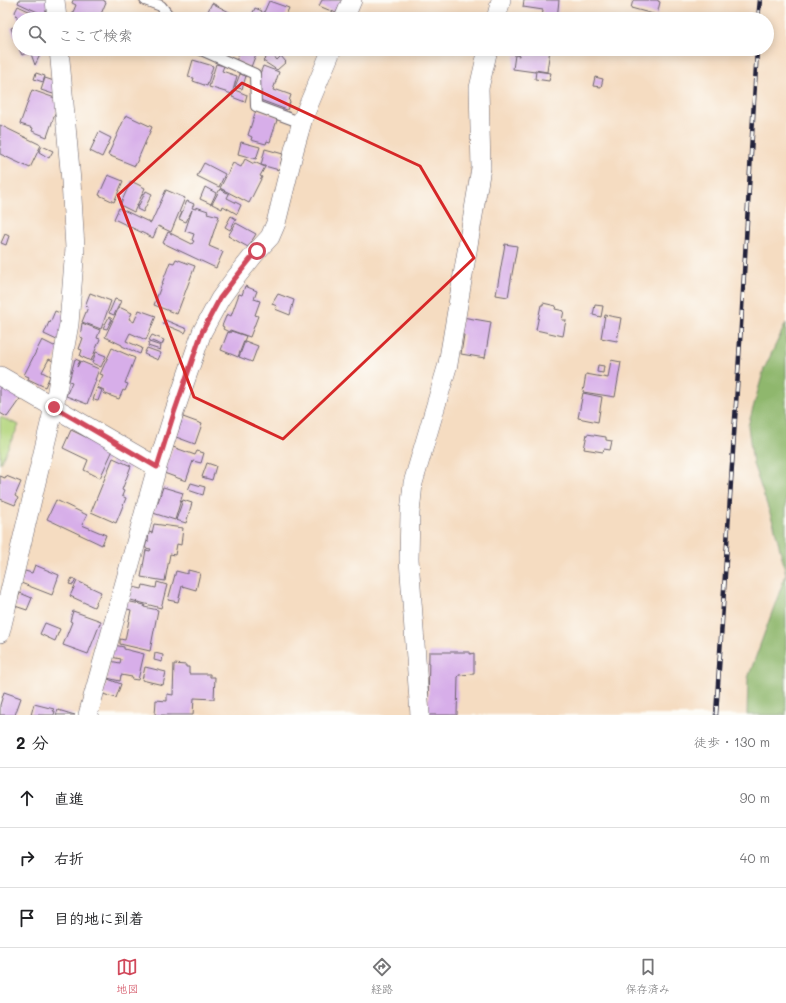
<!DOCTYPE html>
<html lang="ja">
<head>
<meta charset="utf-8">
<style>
	:root { --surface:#fff; --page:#f6f6f6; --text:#202124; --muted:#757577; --line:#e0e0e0; --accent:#d1495b }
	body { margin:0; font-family:Mali,"Klee One",sans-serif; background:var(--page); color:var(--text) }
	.stop { position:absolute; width:12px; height:12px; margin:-9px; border:3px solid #d1495b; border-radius:50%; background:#fff }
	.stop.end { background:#d1495b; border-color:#fff; box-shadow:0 1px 4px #0008 }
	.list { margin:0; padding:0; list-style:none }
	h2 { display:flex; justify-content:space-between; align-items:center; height:52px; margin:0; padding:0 16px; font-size:17px }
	h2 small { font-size:13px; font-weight:400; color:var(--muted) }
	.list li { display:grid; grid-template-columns:26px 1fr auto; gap:12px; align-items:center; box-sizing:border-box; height:60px; padding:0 16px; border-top:1px solid var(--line) }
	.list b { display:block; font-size:15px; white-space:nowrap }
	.list em { font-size:13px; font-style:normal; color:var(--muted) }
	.icon { flex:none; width:22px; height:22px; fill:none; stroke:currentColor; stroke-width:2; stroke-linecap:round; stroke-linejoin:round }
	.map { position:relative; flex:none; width:786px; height:715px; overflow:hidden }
	.search { position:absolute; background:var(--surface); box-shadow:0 2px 10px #0003; left:12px; right:12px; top:12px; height:44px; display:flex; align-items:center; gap:10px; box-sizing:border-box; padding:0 14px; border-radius:22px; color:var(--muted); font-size:15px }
	.sheet { height:232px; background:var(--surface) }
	nav { display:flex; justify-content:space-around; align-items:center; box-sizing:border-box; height:56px; border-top:1px solid var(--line); background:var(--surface); font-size:11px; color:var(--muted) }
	nav a { display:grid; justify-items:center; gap:2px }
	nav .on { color:var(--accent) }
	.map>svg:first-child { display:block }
</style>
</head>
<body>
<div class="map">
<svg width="786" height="715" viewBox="0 0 786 715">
	<rect width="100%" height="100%" fill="#fdfcf7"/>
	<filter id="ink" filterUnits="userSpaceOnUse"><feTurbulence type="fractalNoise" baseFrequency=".025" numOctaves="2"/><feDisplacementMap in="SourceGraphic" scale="8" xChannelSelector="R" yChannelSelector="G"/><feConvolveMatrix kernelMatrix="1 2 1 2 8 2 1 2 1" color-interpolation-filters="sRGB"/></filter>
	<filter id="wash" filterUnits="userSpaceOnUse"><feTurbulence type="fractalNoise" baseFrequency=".012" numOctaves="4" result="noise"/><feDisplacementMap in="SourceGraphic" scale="16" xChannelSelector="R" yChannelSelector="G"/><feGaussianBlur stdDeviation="0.9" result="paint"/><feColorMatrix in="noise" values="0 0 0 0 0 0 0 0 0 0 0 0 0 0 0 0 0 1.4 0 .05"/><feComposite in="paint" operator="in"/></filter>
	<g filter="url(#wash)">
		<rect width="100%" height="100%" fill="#f5dcc1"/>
		<path fill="#b4d67e" stroke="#6b7c5c" d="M0 417 19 425 0 464Z"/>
		<path fill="#8fb76d" stroke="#586c54" d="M786 323V715H747L748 678 786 574 774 525 753 464 748 426 764 369Z"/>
		<g id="blocks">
			<path fill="#d7aee9" d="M19 0H51L44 15 18 3Z
				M73 0H104V1L106 2 99 19H75L71 17 76 5 72 3Z
				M322 0H342L336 13 319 6Z
				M524 0H559L557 19H542L543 10 523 7Z
				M633 0H658V1L660 2 657 15 631 8Z
				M269 1 289 8 285 17H287L286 19H261Z
				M212 3 231 13 228 19H204Z
				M18 6 46 19H19V22L15 12Z
				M255 8 262 11 259 19H250Z
				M19 25V48L11 28Z
				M19 49H43L35 65 30 51 22 55Z
				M241 49H258L251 67 236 61Z
				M520 49H550L547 72 535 70V72L513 69 515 55 519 56Z
				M271 53 277 60 281 56 286 62 277 70 263 61Z
				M193 60 213 66 207 86 193 81 194 78 188 77Z
				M216 64 224 66 222 71 237 76 232 94 209 87Z
				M263 66 279 72 273 90 276 91 277 90 291 95 289 101 290 102 287 110 255 98 254 89Z
				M536 71 551 73 549 81 535 79Z
				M36 73 45 76 43 82 34 79Z
				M240 74 246 76 242 89 235 87Z
				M595 77 603 79 601 87 593 86Z
				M45 78 57 82 53 94 41 90Z
				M32 90 55 98 54 101 59 102 47 137 32 131 33 128 20 124Z
				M235 90 247 95 245 102 232 97Z
				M256 110 278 117 270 142 267 141 266 144 251 140 252 137 248 135Z
				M126 115 152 127 135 166 108 155Z
				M0 125 41 145 30 168 0 154Z
				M99 132 111 138 102 157 90 151Z
				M241 142 260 147 256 159 238 154Z
				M42 146 53 151 49 158 39 152Z
				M265 149 283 154 279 170 261 165Z
				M245 159 254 164V162L265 167 260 176 262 177 249 203 220 188 233 163 241 167Z
				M204 163 225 174 219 187 197 176Z
				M108 175 123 181 114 202 99 195Z
				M131 181 145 188 134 212 120 205Z
				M205 187 216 193 211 204 200 199Z
				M220 189 229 194 227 198 241 205 237 214 223 206 222 209 212 204Z
				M166 190 185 198 171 232 158 226 153 238 114 219 119 208 151 223Z
				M146 191 152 194 143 212 137 209Z
				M187 201 194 204 192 208 196 209V207L208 211 207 213 219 216 209 246 223 252 216 268 163 243 168 232 192 244 194 241 192 240 194 234 185 231 192 210 186 222 179 219Z
				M231 216 236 219 230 230 225 227Z
				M236 223 256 234 248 247 228 236Z
				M5 234 9 236 6 245 1 243Z
				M505 244 517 246 508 297 496 295Z
				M176 259 195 266 177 314 154 305 170 262 174 263Z
				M245 286 257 291 254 299 260 301 255 315 258 316 250 337 230 330 229 332 223 329 224 327 222 326 227 314 231 316 239 294 242 295Z
				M90 293 111 301 101 329 82 322 88 307 85 306Z
				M278 294 294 300 290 315 275 309 277 306 272 304Z
				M115 299 121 301 114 315 109 313Z
				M543 303 556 306 555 309 564 311 562 320H566L563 336 536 330 541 305H543Z
				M595 305 603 306 601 317 593 315Z
				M119 307 132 313 129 319 134 322 139 310 156 316 146 340 130 333 126 341 142 348 140 354 122 346V345L105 337Z
				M55 311 65 315 61 342 44 334 49 322 50 323Z
				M605 315 621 318 617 341 601 338Z
				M109 317 112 319 107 329 103 328Z
				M462 317 491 322 485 358 461 354 464 335 459 334Z
				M165 320 187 329 185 333 163 324Z
				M82 323 100 330 97 338 100 339 91 361 80 356 82 350 79 349 83 338 80 337Z
				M231 331 246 336 238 357 221 350 228 332 230 333Z
				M152 335 164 340 162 345 149 340Z
				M42 340 54 346 55 345 60 347 53 361 49 359 42 372 50 376 45 387 28 379 29 377 24 375Z
				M245 341 258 346 252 362 239 357Z
				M149 342 161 346 160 350 148 346Z
				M112 348 135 358 125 383 128 384 125 391 123 390 119 399 103 393 104 390 97 387 103 375 100 374Z
				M147 348 161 353 158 360 144 354Z
				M96 352 106 356 101 367 92 363Z
				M75 359 80 361 77 367 80 361 99 369 95 380H96L87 404 66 396 72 382 69 381Z
				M611 360 621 362 615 397 583 392 586 374 608 378Z
				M598 365 604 366 603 373 597 372Z
				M0 385 22 396 7 417 0 413Z
				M97 388 102 390 98 401 93 400Z
				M583 393 602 397 598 422 578 418Z
				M183 417 202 424 195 444 176 437Z
				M71 430 113 450 100 478 84 470 88 460 63 448Z
				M587 434 606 437V440L612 441 610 450 604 449 603 452 584 449Z
				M173 447 195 455 197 451 204 453 201 463 193 461 186 481 164 473Z
				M113 458 131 466 122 490 124 491 122 496 126 498 116 523 91 512Z
				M207 463 216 466 212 480 202 477Z
				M0 476 5 478 6 476 21 482 15 496 18 498 15 505 0 499Z
				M191 483 205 487 203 495 188 490Z
				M163 487 183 493 175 520 153 513 157 502H158Z
				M56 500 87 515 82 525 106 535 102 545 47 519Z
				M183 500 192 503 186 523 176 520Z
				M154 524 183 528 181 545 177 544 175 555 170 554 165 581 141 577 146 550 150 551 151 549 145 548 147 541 148 542 149 532 152 533Z
				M35 565 59 575 52 595 21 583 25 571 32 573Z
				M188 570 200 573 196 590 182 586 178 602 168 600 176 571 188 574Z
				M72 578 76 580 73 585 69 584Z
				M77 581 101 592 94 607 70 596Z
				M157 582 167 585 161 608 127 599 133 587 142 589 143 585 156 588Z
				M20 593 32 598 27 610 15 606Z
				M126 601 145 605 144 607 158 610 150 651 120 644V639L125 640 131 610 124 608Z
				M73 611 101 621 88 654 63 645 72 622 70 621Z
				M45 623 60 629 55 641 40 634Z
				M114 645 124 647V649L144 654 138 680 131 679 132 677 121 675 120 681 107 678 110 661 120 663 121 659 111 657Z
				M429 652H470V654L474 653V674L459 675V676L458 677 457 715H428Z
				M155 653 163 655 162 662 154 660Z
				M174 664 186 665V667H189V674H210V677H215L214 699 194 698 193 715H155L156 700 167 701V694L173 695Z
				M145 667 166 672 163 685 142 680Z
				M108 679 121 684 116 698 103 694Z
				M4 692 21 698 15 715H0V705Z
				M34 704 54 709 53 711H55L54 715H31Z
				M58 710 75 715H56Z"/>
		</g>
	</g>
	<g filter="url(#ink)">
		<use href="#blocks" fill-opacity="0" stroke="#6c636a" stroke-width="1"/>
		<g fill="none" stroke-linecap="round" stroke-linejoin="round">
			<defs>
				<path id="service" d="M145 0 161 6 171 19
					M199 49 255 74 256 106 302 123"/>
				<path id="minor" d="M55 0 57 19
					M344 19 352 0
					M496 19 501 0
					M0 376 157 467
					M0 633 54 407 69 324 75 248 71 181 59 49
					M88 715 157 467 174 413 202 332 220 299 233 281 257 251 270 237 276 223 294 150 303 118 332 49
					M420 715 409 559 410 513 413 483 448 364 481 168 479 88 488 49"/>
			</defs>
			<use href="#service" stroke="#6c636a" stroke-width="12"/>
			<use href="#minor" stroke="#6c636a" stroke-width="20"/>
			<use href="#service" stroke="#fff" stroke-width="10"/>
			<use href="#minor" stroke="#fff" stroke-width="19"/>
			<defs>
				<path id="rail" d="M758 19 760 0
					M716 715 741 326 757 49"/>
			</defs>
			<use href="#rail" stroke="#22223b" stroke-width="4.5"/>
			<use href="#rail" stroke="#fdfcf7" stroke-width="3" stroke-dasharray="9" stroke-linecap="butt"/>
		</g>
	</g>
	<g fill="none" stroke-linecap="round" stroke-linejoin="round" filter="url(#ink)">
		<path stroke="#d1495b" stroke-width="5" d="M54 407 157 467 174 413 202 332 220 298 233 281 257 251"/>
	</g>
	<path fill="none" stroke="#d62828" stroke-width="3" stroke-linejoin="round" d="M242 83 420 166 474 258 283 439 194 397 118 195Z"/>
</svg>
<div class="stop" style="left:257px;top:251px"></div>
<div class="stop end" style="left:54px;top:407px"></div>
<div class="search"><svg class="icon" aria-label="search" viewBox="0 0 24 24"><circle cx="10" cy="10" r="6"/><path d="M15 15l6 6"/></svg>ここで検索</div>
</div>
<section class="sheet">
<h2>2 分<small>徒歩 · 130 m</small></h2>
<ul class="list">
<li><svg class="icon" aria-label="ahead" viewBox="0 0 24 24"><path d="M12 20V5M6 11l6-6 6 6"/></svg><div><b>直進</b></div><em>90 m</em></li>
<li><svg class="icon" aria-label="right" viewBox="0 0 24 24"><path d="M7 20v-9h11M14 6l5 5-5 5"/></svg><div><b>右折</b></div><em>40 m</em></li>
<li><svg class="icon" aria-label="arrive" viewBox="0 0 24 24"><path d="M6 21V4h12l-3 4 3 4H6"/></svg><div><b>目的地に到着</b></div></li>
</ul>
</section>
<nav>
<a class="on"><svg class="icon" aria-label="map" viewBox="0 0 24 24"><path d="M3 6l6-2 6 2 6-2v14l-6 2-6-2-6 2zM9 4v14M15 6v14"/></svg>地図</a>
<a><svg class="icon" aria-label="directions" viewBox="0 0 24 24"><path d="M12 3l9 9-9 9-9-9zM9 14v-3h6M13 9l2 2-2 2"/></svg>経路</a>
<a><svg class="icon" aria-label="saved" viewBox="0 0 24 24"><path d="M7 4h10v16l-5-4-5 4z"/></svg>保存済み</a>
</nav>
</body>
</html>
